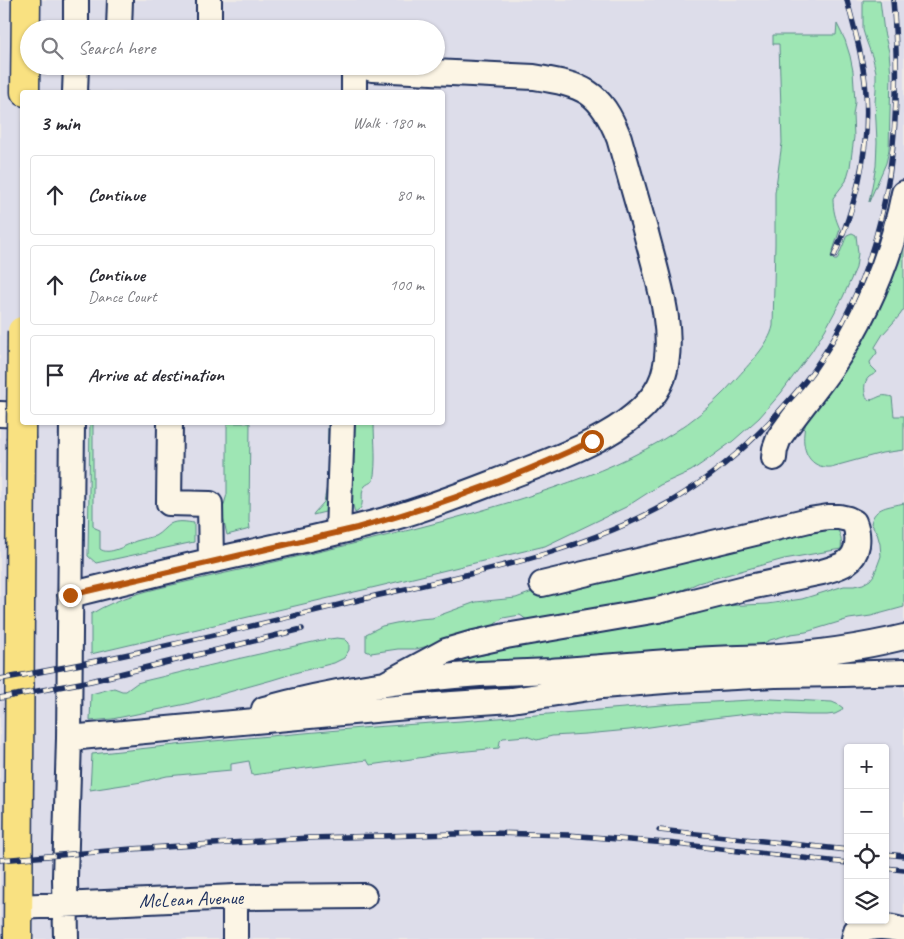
<!DOCTYPE html>
<html lang="en">
<head>
<meta charset="utf-8">
<style>
	:root { --surface:#fff; --page:#f7f7f7; --text:#2b2b33; --muted:#7c7c81; --line:#e1e1e2 }
	body { margin:0; font-family:Caveat,sans-serif; background:var(--page); color:var(--text) }
	.controls { position:absolute; right:15px; bottom:15px; display:grid; overflow:hidden; border-radius:5px; box-shadow:0 1px 4px #0004 }
	.controls button { width:45px; height:45px; display:grid; place-items:center; padding:0; border:0; border-bottom:1px solid var(--line); background:var(--surface); color:var(--text); font:25px sans-serif }
	.stop { position:absolute; width:15px; height:15px; margin:-11px; border:4px solid #b45309; border-radius:50%; background:#fff }
	.stop.end { background:#b45309; border-color:#fff; box-shadow:0 1px 5px #0008 }
	.list { margin:0; padding:0; list-style:none }
	h2 { display:flex; justify-content:space-between; align-items:center; height:65px; margin:0; padding:0 20px; font-size:21px }
	h2 small { font-size:16px; font-weight:400; color:var(--muted) }
	.list li { display:grid; grid-template-columns:32px 1fr auto; gap:15px; align-items:center; box-sizing:border-box; height:80px; margin:0 10px 10px; padding:0 10px; border:1px solid var(--line); border-radius:5px }
	.list b { display:block; font-size:19px; white-space:nowrap }
	.list p { margin:0; font-size:16px; white-space:nowrap; color:var(--muted) }
	.list em { font-size:16px; font-style:normal; color:var(--muted) }
	.icon { flex:none; width:28px; height:28px; fill:none; stroke:currentColor; stroke-width:2; stroke-linecap:round; stroke-linejoin:round }
	.map { position:relative; flex:none; width:904px; height:939px; overflow:hidden }
	.search { position:absolute; background:var(--surface); box-shadow:0 1px 4px #0004; left:20px; top:20px; width:425px; height:55px; display:flex; align-items:center; gap:12px; box-sizing:border-box; padding:0 18px; border-radius:28px; color:var(--muted); font-size:19px }
	.panel { position:absolute; background:var(--surface); box-shadow:0 1px 4px #0004; left:20px; top:90px; width:425px; height:335px; border-radius:5px }
	.map>svg:first-child { display:block }
</style>
</head>
<body>
<div class="map">
<svg width="904" height="939" viewBox="0 0 904 939">
	<rect width="100%" height="100%" fill="#eeeae7"/>
	<filter id="ink" filterUnits="userSpaceOnUse"><feTurbulence type="fractalNoise" baseFrequency=".02" numOctaves="2"/><feDisplacementMap in="SourceGraphic" scale="10" xChannelSelector="R" yChannelSelector="G"/><feConvolveMatrix kernelMatrix="1 2 1 2 8 2 1 2 1" color-interpolation-filters="sRGB"/></filter>
	<g filter="url(#ink)">
		<path fill="#ddddea" fill-rule="evenodd" d="M0 0H904V939H0ZM29 29H436V66H29ZM22 92H442V422H22ZM848 748H885V920H848Z"/>
		<path fill="#9ee6b4" stroke="#5c8a89" d="M863 0H880L884 32 889 52 891 75 889 150 886 163 869 202 876 166 877 142 875 102 876 89V72L873 59 866 40 863 30Z
			M837 24 845 40 850 56 853 71 855 102 853 115 854 137 850 167 846 181 833 198C833 210 835 218 840 229L831 257 834 260H837L847 235 852 233 856 235 858 253 856 268 843 297 825 330 812 351 781 393 759 418 733 441 707 460 691 471 660 485 626 507 545 546 380 586 91 654V614C118 597 150 590 181 583 203 578 226 573 248 568 335 548 422 529 507 503 590 477 678 447 736 379 748 365 769 345 773 326L775 244V193L782 143 779 44H773V35H836Z
			M904 243V309L900 315 883 334 875 347 877 353 870 362 871 366 877 372C875 374 872 375 869 377 863 382 864 393 867 399 873 401 875 398 881 396 884 395 889 396 892 397L894 416H904V450L882 453 831 467C810 469 802 451 804 433 804 426 807 420 809 413L898 262Z
			M93 423V525L95 528 100 530V549C109 556 126 545 136 541 142 539 149 538 155 536 161 533 165 527 170 524 177 520 187 522 194 523V542L96 563 88 556 90 423Z
			M227 423H250L249 521 250 529 227 535 222 512 227 494Z
			M328 423H374C374 441 377 462 373 481 370 483 367 484 365 486 358 495 368 506 355 513L353 505 313 515 314 513 324 502 327 486Z
			M904 503V607L871 616 849 619 806 632 791 634 770 640 762 644 755 646 452 665 454 661 458 659 488 654 499 649 647 624 723 606 767 604 802 599 844 586H854L863 584 870 580 874 575 881 556 880 544 877 533 871 523C875 506 889 507 904 503Z
			M823 526 837 529C841 535 842 541 841 549L784 559 762 565 698 583 662 599 527 620 520 615 503 618 491 627 468 634 455 636 428 646 416 649H398L371 653 366 651V634L382 626 396 623 419 619 432 618 476 602 516 598 535 591Z
			M337 638 345 639 349 643V650L344 658 334 663 298 672 272 680 186 704 112 719 90 721 91 694 114 688 122 691H126L137 683 144 681 237 659 322 640Z
			M771 699 832 702 839 705 843 708 841 711 835 714 827 715H807L755 713 705 719 629 730 586 734 552 736 537 740 526 736 503 738 500 741 499 748 436 754 425 757 370 765 367 760 252 775 249 761 231 764V770L167 776 142 782 90 790 92 754 213 741 373 727 461 721 674 704Z"/>
		<g fill="none" stroke-linecap="round" stroke-linejoin="round">
			<defs>
				<path id="minor" d="M76 29V0
					M119 29 120 0
					M209 29V0
					M75 92 76 66
					M354 92V66
					M0 414 22 415
					M170 422 169 503 210 504 211 561
					M774 458 775 449 779 438C796 413 816 390 833 365 868 312 892 255 904 193
					M338 532 342 422
					M70 595C118 583 166 571 214 560 273 547 333 535 392 518 435 506 476 489 518 473 563 456 646 427 663 377 677 333 657 276 646 233 637 201 628 170 619 138 600 90 583 85 534 77L372 69 365 66
					M385 684 446 651 470 644 506 636 658 610 745 588 822 572C838 567 854 564 857 545 858 537 857 529 854 522L848 519 839 517H828L809 520 542 584
					M264 709C334 690 407 679 480 674 503 673 527 672 551 671 605 667 659 662 713 659 731 658 748 658 766 657 813 654 859 648 904 637
					M69 738 407 707 512 700 602 686 677 680 775 675 844 674 904 672
					M18 907 235 897 364 896
					M66 939 65 878 69 738 72 422
					M235 939V897
					M854 939 856 931C874 927 883 925 902 930L904 934"/>
				<path id="major" d="M25 92 26 0
					M18 939 21 440"/>
			</defs>
			<use href="#minor" stroke="#1b2f5e" stroke-width="28"/>
			<use href="#major" stroke="#1b2f5e" stroke-width="31"/>
			<use href="#minor" stroke="#fcf5e5" stroke-width="24"/>
			<use href="#major" stroke="#f9e181" stroke-width="28"/>
			<defs>
				<path id="rail" d="M834 256C856 205 870 150 866 93 864 62 855 31 847 0
					M0 679C125 658 248 627 371 597 472 573 578 554 670 502 712 477 751 444 783 407 796 393 809 378 819 362 890 257 904 125 893 0
					M0 698 91 681 302 629
					M659 830 848 850
					M885 854 904 856
					M0 860 132 849 309 838 491 833 568 835 667 843 848 863
					M885 868 904 870"/>
			</defs>
			<use href="#rail" stroke="#1b2f5e" stroke-width="5.5"/>
			<use href="#rail" stroke="#fcf5e5" stroke-width="4" stroke-dasharray="11" stroke-linecap="butt"/>
			<defs>
				<path id="major-bridge" d="M21 440 22 331"/>
			</defs>
			<use href="#major-bridge" stroke="#1b2f5e" stroke-width="31" stroke-linecap="butt"/>
			<use href="#major-bridge" stroke="#f9e181" stroke-width="28"/>
		</g>
	</g>
	<g fill="none" stroke-linecap="round" stroke-linejoin="round" filter="url(#ink)">
		<path stroke="#b45309" stroke-width="6" d="M70 595 357 528C437 506 517 477 592 441"/>
	</g>
	<g text-anchor="middle" dominant-baseline="central" stroke-width="4" stroke-linejoin="round" paint-order="stroke">
		<g font-size="20" fill="#1b2f5e" stroke="#fcf5e5">
			<text transform="translate(191 899) rotate(-2)">McLean Avenue</text>
		</g>
	</g>
</svg>
<div class="controls">
<button>+</button>
<button>−</button>
<button><svg class="icon" aria-label="locate" viewBox="0 0 24 24"><circle cx="12" cy="12" r="6"/><path d="M12 2v4M12 18v4M2 12h4M18 12h4"/></svg></button>
<button><svg class="icon" aria-label="layers" viewBox="0 0 24 24"><path d="M12 4l9 5-9 5-9-5zM3 14l9 5 9-5"/></svg></button>
</div>
<div class="stop" style="left:592px;top:441px"></div>
<div class="stop end" style="left:70px;top:595px"></div>
<div class="search"><svg class="icon" aria-label="search" viewBox="0 0 24 24"><circle cx="10" cy="10" r="6"/><path d="M15 15l6 6"/></svg>Search here</div>
<section class="panel">
<h2>3 min<small>Walk · 180 m</small></h2>
<ul class="list">
<li><svg class="icon" aria-label="ahead" viewBox="0 0 24 24"><path d="M12 20V5M6 11l6-6 6 6"/></svg><div><b>Continue</b></div><em>80 m</em></li>
<li><svg class="icon" aria-label="ahead" viewBox="0 0 24 24"><path d="M12 20V5M6 11l6-6 6 6"/></svg><div><b>Continue</b><p>Dance Court</p></div><em>100 m</em></li>
<li><svg class="icon" aria-label="arrive" viewBox="0 0 24 24"><path d="M6 21V4h12l-3 4 3 4H6"/></svg><div><b>Arrive at destination</b></div></li>
</ul>
</section>
</div>
</body>
</html>
